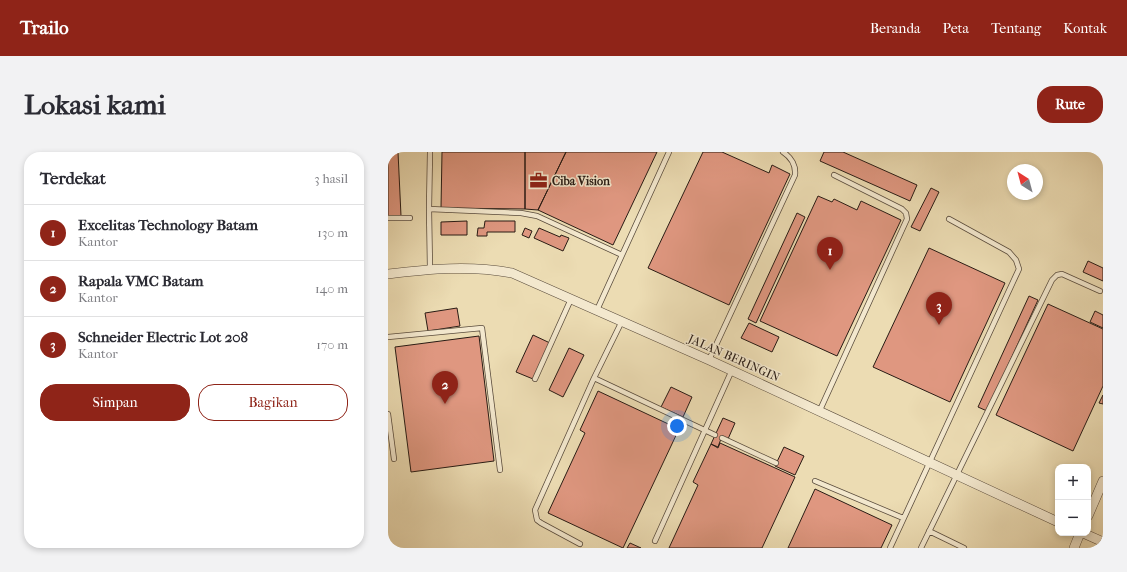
<!DOCTYPE html>
<html lang="id">
<head>
<meta charset="utf-8">
<style>
	:root { --surface:#fff; --page:#f2f2f3; --text:#2b2b33; --muted:#7c7c81; --line:#e1e1e2; --accent:#8f2418 }
	body { margin:0; font-family:"IM FELL French Canon",serif; background:var(--page); color:var(--text) }
	.controls { position:absolute; right:12px; bottom:12px; display:grid; overflow:hidden; border-radius:8px; box-shadow:0 2px 6px #0003 }
	.controls button { width:36px; height:36px; display:grid; place-items:center; padding:0; border:0; border-bottom:1px solid var(--line); background:var(--surface); color:var(--text); font:20px sans-serif }
	.compass { position:absolute; left:619px; top:12px; width:36px; height:36px; border-radius:50%; background:var(--surface); box-shadow:0 2px 6px #0003; rotate:324deg }
	.you { position:absolute; left:289px; top:274px; width:14px; height:14px; margin:-10px; border:3px solid #fff; border-radius:50%; background:#1a73e8; box-shadow:0 0 0 6px #1a73e833 }
	.badge { display:grid; place-items:center; width:26px; height:26px; border-radius:50%; background:var(--accent); color:#fff; font-size:13px; font-weight:700 }
	.pin { position:absolute; translate:-50% -33px; filter:drop-shadow(0 1px 2px #0008) }
	.pin::after { content:''; position:absolute; top:21px; width:14px; height:12px; background:inherit; clip-path:polygon(0 0,100% 0,50% 100%) }
	.list { margin:0; padding:0; list-style:none }
	h2 { display:flex; justify-content:space-between; align-items:center; height:52px; margin:0; padding:0 16px; font-size:17px }
	h2 small { font-size:13px; font-weight:400; color:var(--muted) }
	.list li { display:grid; grid-template-columns:26px 1fr auto; gap:12px; align-items:center; box-sizing:border-box; height:56px; padding:0 16px; border-top:1px solid var(--line) }
	.list b { display:block; font-size:15px; white-space:nowrap }
	.list p { margin:0; font-size:13px; white-space:nowrap; color:var(--muted) }
	.list em { font-size:13px; font-style:normal; color:var(--muted) }
	.actions { display:flex; gap:8px; padding:12px 16px }
	.actions a { flex:1; padding:9px 0; border:1px solid var(--accent); border-radius:16px; text-align:center; font-size:14px; color:var(--accent) }
	.actions .main { background:var(--accent); color:#fff }
	.map { position:relative; flex:none; width:715px; height:396px; overflow:hidden; border-radius:16px }
	header { display:flex; align-items:center; gap:24px; box-sizing:border-box; height:56px; padding:0 20px; background:var(--accent); color:#fff }
	header strong { font-size:19px }
	nav { display:flex; gap:22px; margin-inline-start:auto; font-size:14px }
	.intro { display:flex; align-items:center; justify-content:space-between; box-sizing:border-box; height:96px; padding:0 24px }
	h1 { margin:0; font-size:28px }
	.button { padding:10px 18px; border-radius:16px; background:var(--accent); color:#fff; font-size:14px; font-weight:700 }
	main { display:flex; gap:24px; padding:0 24px }
	aside { flex:1; background:var(--surface); border-radius:16px; box-shadow:0 2px 6px #0003 }
	.map>svg:first-child { display:block }
</style>
</head>
<body>
<header>
<strong>Trailo</strong>
<nav><a>Beranda</a><a>Peta</a><a>Tentang</a><a>Kontak</a></nav>
</header>
<div class="intro"><h1>Lokasi kami</h1><a class="button">Rute</a></div>
<main>
<aside>
<h2>Terdekat<small>3 hasil</small></h2>
<ul class="list">
<li><span class="badge">1</span><div><b>Excelitas Technology Batam</b><p>Kantor</p></div><em>130 m</em></li>
<li><span class="badge">2</span><div><b>Rapala VMC Batam</b><p>Kantor</p></div><em>140 m</em></li>
<li><span class="badge">3</span><div><b>Schneider Electric Lot 208</b><p>Kantor</p></div><em>170 m</em></li>
</ul>
<div class="actions"><a class="main">Simpan</a><a>Bagikan</a></div>
</aside>
<div class="map">
<svg width="715" height="396" viewBox="0 0 715 396">
	<rect width="100%" height="100%" fill="#ecdcb3"/>
	<filter id="stains"><feTurbulence type="fractalNoise" baseFrequency=".005" numOctaves="4"/><feColorMatrix values="0 0 0 0 .2 0 0 0 0 .09 0 0 0 0 .02 0 0 0 .5 -.17"/></filter>
	<radialGradient id="worn" r=".72"><stop offset=".6" stop-color="#630" stop-opacity="0"/><stop offset="1" stop-color="#630" stop-opacity=".3"/></radialGradient>
	<path fill="#df9780" stroke="#281b14" d="M0 0H10L13 64 0 65Z
		M54 0H137V57L53 56Z
		M137 0H178L150 58 137 57Z
		M178 0H269L225 93 150 58Z
		M315 0H334L381 21 384 13 402 22 341 153 260 116Z
		M436 0H455L529 33 522 49 432 9Z
		M543 36 551 40 532 79 523 75Z
		M430 44 444 50 446 47 469 58 473 49 513 68 449 204 372 169Z
		M409 61 417 65 368 171 360 167Z
		M79 69V83H53V70Z
		M97 69H127V80H99V84H89L90 76H96Z
		M137 76 144 79 141 86 134 83Z
		M151 76 172 85 173 83 181 86 175 99 146 86Z
		M541 96 617 131 562 250 485 215Z
		M700 109 715 116V129L695 120Z
		M641 144 650 148 599 259 590 255Z
		M660 152 715 177V234L685 299 608 263Z
		M69 156 72 174 40 179 37 161Z
		M707 159 715 163V176L702 170Z
		M361 171 391 185 384 200 353 186Z
		M145 183 162 191 145 227 128 220Z
		M91 184 106 309 23 320 7 195Z
		M181 196 196 203 175 245 161 238Z
		M283 235 304 245 295 265 273 255Z
		M210 239 291 277 235 396 160 361 197 281 192 278Z
		M715 243V252L711 251Z
		M335 266 347 271 340 287 334 284 330 295 323 292Z
		M332 291 407 325 374 396H281L310 333 305 330 323 292 330 296Z
		M396 295 416 304 407 323 387 314Z
		M427 337 504 373 493 396H400Z
		M242 391 253 396H239Z"/>
	<g fill="none" stroke-linecap="round" stroke-linejoin="round">
		<defs>
			<path id="lane" d="M41 57 42 0
				M0 66H22
				M42 117 41 57 133 61 149 64 234 103
				M209 158 281 0
				M0 185 94 176 112 318
				M321 208 407 23C408 13 404 6 395 0
				M206 226 327 283
				M147 227 183 147
				M432 258 519 67 518 61 514 57 446 23
				M0 262 6 307
				M334 286 388 311
				M427 329 515 366
				M541 379 576 396
				M267 389 344 218
				M192 392 153 371 149 368 147 358 206 226 234 169
				M502 396 631 117 628 108 621 100 561 67
				M533 396 664 128 669 123 674 122 712 139"/>
			<path id="street" d="M0 122C41 117 83 113 124 121L321 208 670 370
				M700 364 715 329
				M695 381 715 390
				M686 396 692 381"/>
		</defs>
		<use href="#lane" stroke="#594b3c" stroke-width="6"/>
		<use href="#street" stroke="#594b3c" stroke-width="10"/>
		<use href="#lane" stroke="#f3e8ce" stroke-width="4.5"/>
		<use href="#street" stroke="#f3e8ce" stroke-width="9"/>
	</g>
	<defs>
		<symbol id="office-bare" viewBox="-9 -9 18 18"><path d="M-6-3h4V-5.5h4V-3h4V5H-6ZM-1-4.5V-3h2v-1.5ZM-6 0V1H6V0Z" fill="#8f2418" stroke="#f3e8ce" stroke-width="2.5" paint-order="stroke"/></symbol>
	</defs>
	<g fill-rule="evenodd">
		<use href="#office-bare" x="138" y="16" width="25" height="25"/>
	</g>
	<g text-anchor="middle" dominant-baseline="central" stroke-width="3" stroke-linejoin="round" paint-order="stroke">
		<g font-size="12" font-weight="bold" fill="#281b14" stroke="#f3e8ce" text-anchor="start">
			<text x="164" y="29">Ciba Vision</text>
		</g>
		<g font-size="12" fill="#281b14" stroke="#f3e8ce">
			<text transform="translate(346 206) rotate(24)">JALAN BERINGIN</text>
		</g>
	</g>
	<rect width="100%" height="100%" filter="url(#stains)"/>
	<rect width="100%" height="100%" fill="url(#worn)"/>
</svg>
<div class="controls">
<button>+</button>
<button>−</button>
</div>
<svg class="compass" viewBox="-18 -18 36 36"><path d="M0-13l5 13h-10z" fill="#e53935"/><path d="M0 13l5-13h-10z" fill="#7c7c81"/></svg>
<div class="you"></div>
<div class="pin badge" style="left:442px;top:118px">1</div>
<div class="pin badge" style="left:57px;top:252px">2</div>
<div class="pin badge" style="left:551px;top:173px">3</div>
</div>
</main>
</body>
</html>
